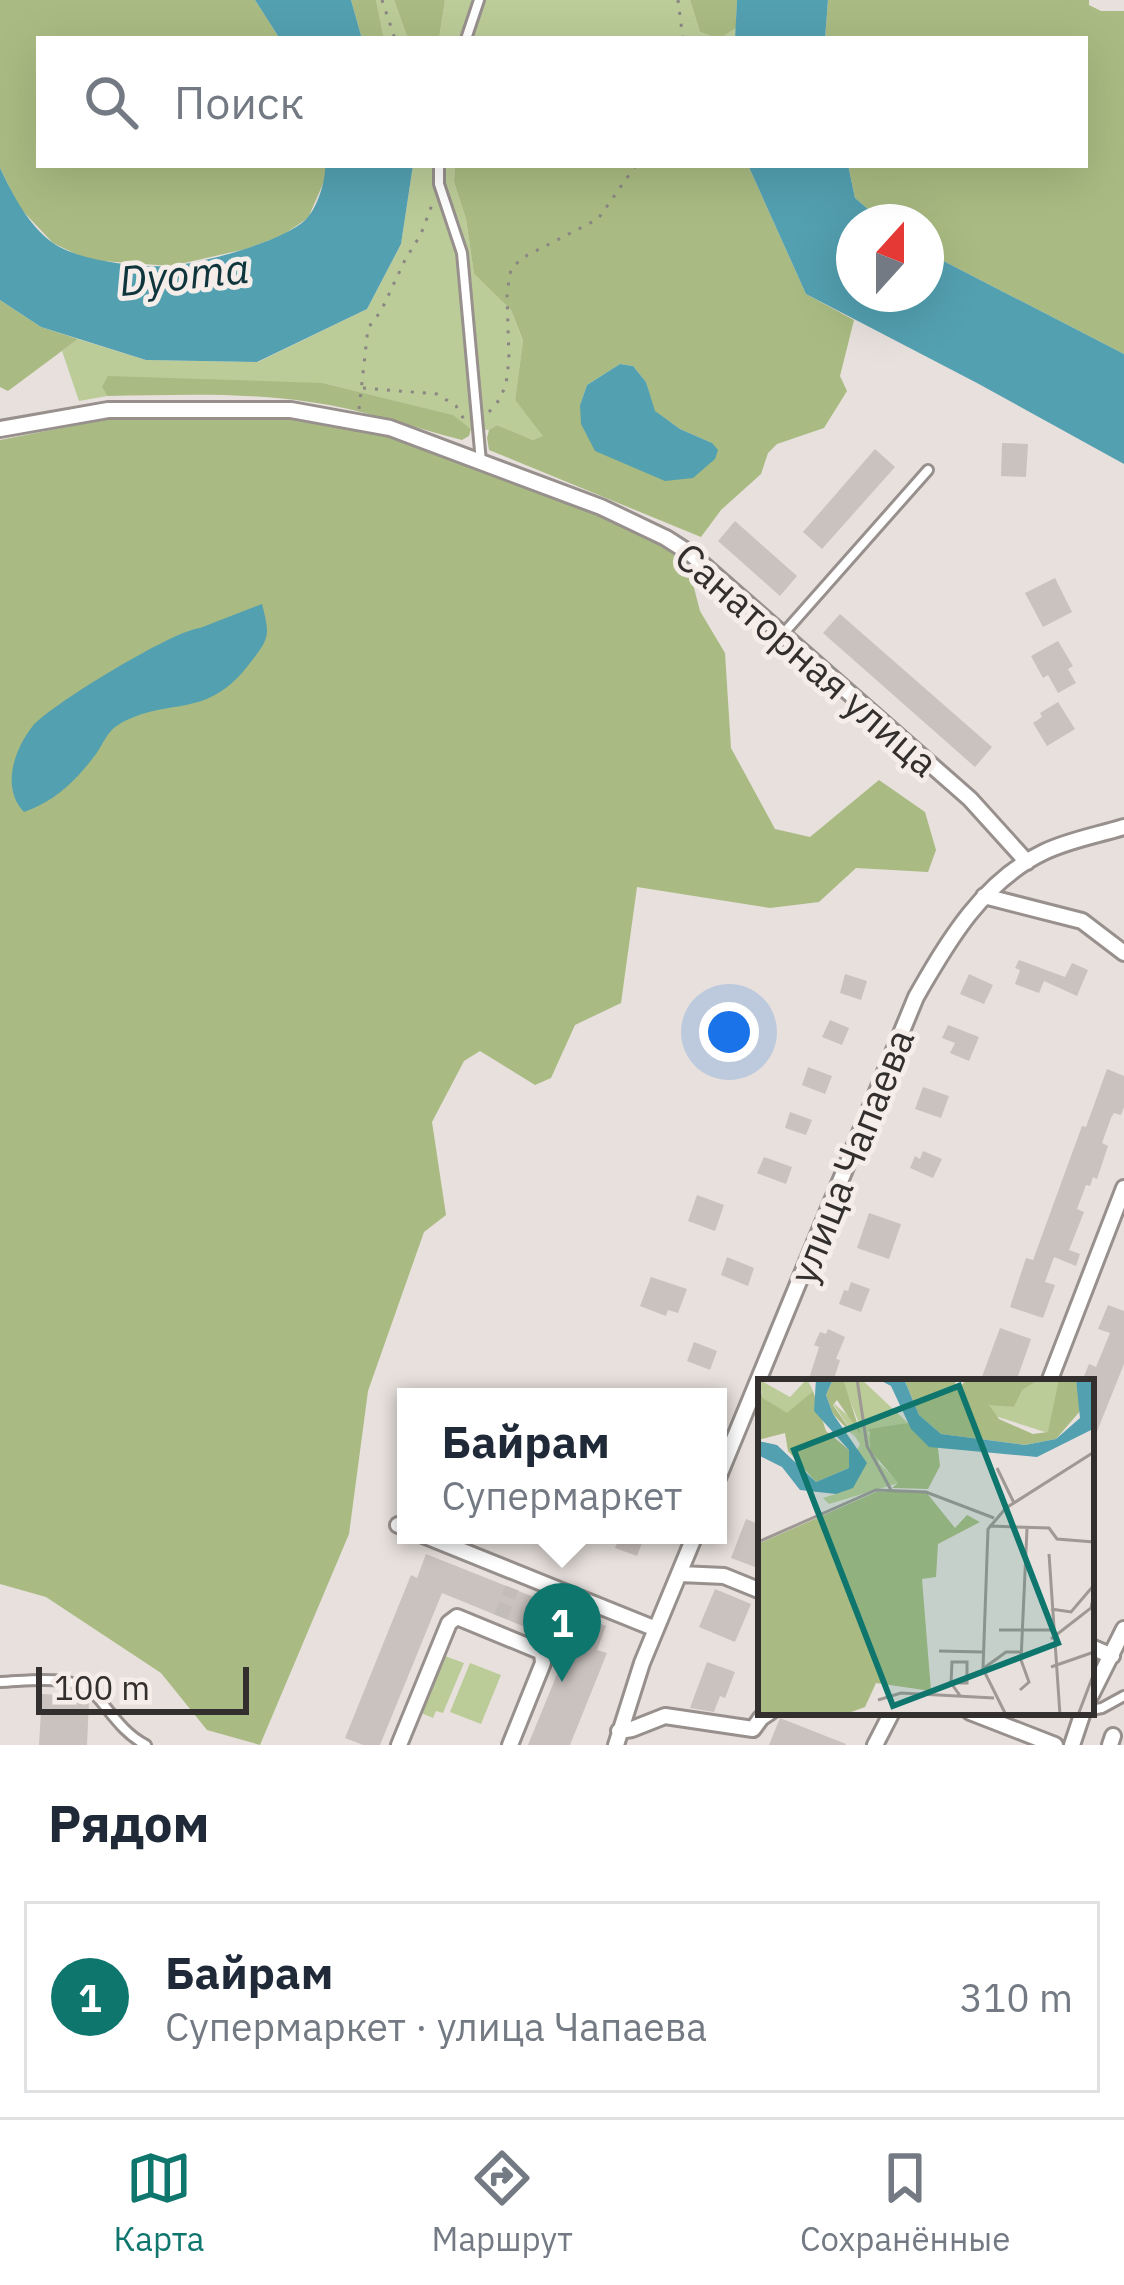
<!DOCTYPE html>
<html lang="ru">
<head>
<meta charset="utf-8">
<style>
	:root { --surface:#fff; --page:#f2f2f3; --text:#1f2937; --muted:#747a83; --line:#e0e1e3; --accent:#0f766e }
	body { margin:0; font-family:"IBM Plex Sans",sans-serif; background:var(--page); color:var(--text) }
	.compass { position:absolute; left:836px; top:204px; width:108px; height:108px; border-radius:50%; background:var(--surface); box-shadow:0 12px 48px #0002; rotate:21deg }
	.scale { position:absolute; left:36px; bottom:30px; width:213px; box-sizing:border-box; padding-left:12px; border:6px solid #322f2e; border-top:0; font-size:33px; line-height:42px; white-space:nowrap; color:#322f2e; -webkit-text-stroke:9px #f4ede9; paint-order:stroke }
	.you { position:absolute; left:729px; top:1032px; width:42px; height:42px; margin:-30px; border:9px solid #fff; border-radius:50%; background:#1a73e8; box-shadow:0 0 0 18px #1a73e833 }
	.badge { display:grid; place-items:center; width:78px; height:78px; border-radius:50%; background:var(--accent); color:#fff; font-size:39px; font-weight:700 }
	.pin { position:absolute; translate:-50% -99px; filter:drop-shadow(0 3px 6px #0008) }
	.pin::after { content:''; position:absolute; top:63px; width:42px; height:36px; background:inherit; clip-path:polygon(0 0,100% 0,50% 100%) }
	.popup { position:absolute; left:397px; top:1388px; width:330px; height:156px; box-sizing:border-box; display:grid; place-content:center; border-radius:0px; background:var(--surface); filter:drop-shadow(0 3px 9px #0005); font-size:39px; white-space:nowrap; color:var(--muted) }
	.popup b { font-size:45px; color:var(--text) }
	.popup::after { content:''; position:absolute; left:50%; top:100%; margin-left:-24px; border:24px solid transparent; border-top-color:var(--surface) }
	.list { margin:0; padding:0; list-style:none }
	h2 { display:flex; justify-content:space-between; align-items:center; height:156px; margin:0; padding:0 48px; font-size:51px }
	h2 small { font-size:39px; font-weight:400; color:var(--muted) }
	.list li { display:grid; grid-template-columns:78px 1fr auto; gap:36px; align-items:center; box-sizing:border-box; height:192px; margin:0 24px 24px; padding:0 24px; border:3px solid var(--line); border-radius:0px }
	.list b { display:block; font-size:45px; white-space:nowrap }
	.list p { margin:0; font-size:39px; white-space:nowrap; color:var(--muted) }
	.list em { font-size:39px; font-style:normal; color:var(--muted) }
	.icon { flex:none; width:66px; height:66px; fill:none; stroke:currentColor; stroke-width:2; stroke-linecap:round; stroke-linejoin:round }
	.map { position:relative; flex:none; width:1124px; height:1745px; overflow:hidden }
	.search { position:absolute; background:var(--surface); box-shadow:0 12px 48px #0002; left:36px; right:36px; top:36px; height:132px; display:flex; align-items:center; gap:30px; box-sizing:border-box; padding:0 42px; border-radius:0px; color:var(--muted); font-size:45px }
	.sheet { height:372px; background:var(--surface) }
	nav { display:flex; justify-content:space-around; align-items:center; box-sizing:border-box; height:168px; border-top:3px solid var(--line); background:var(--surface); font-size:33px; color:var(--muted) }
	nav a { display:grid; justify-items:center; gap:6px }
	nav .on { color:var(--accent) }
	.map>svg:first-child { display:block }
</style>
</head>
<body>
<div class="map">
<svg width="1124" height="1745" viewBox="0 0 1124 1745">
	<rect width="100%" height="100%" fill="#e7e0dc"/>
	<path fill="#bbcc98" d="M376 0H394L408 39H384Z
		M445 0H690L700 32 719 39 736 28 735 39H439Z
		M413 165H455L454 182 466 219 474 274 511 310 523 342 515 400 544 436 533 440 497 425 489 430 471 429 452 415 323 383 102 387 107 396 79 401 62 351 78 339 146 360 258 362 367 309 401 244Z
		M442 1655 464 1663 443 1713 436 1711 433 1718 419 1712Z
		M470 1663 501 1675 481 1724 450 1712Z"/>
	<path fill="#a9bb82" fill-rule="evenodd" d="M0 0H255L280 39H39V165H325L326 177 308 218 283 235 246 249 171 266 88 260 53 243 19 207 0 168Z
		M351 0H376L384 39H362Z
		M394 0H445L439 39H408Z
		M690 0H737L736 28 719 39 700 32Z
		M828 0H1089V5L1101 11H1124V354L926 252V222H883L855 198 848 165H1085V39H825Z
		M455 165H748L806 294 854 320 840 376 847 391 824 428 777 444 768 453 761 474 721 510 701 537 489 450 487 438 489 430 497 425 533 440 543 436 515 400 523 341 511 310 474 274 466 219 454 182ZM620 364 633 366 646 382 654 411 680 429 712 443 580 405 587 385Z
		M0 300 41 327 78 339 8 391 0 387Z
		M108 376 323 383 453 415 471 429 469 436 462 440C411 427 362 409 310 402 243 392 174 395 107 396L102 387Z
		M107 419H289L390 437 596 514 685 553 700 611 725 653 731 748 775 829 810 837 879 780 925 812 936 850 928 872 856 868 819 902 770 908 637 887 621 1003 575 1025 551 1078 535 1085 480 1051 464 1061 432 1122 446 1215 424 1232 368 1391 349 1534 260 1745 207 1730 161 1673 46 1597 0 1584V440Z"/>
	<path fill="#53a0b1" d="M255 0H351L362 39H280Z
		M737 0H828L825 39H735Z
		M325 165H413L401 244 367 309 257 362 146 360 41 327 0 300V168C13 195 28 225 53 243 79 261 139 268 170 266 200 264 290 240 308 217 318 205 326 180 325 165Z
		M748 165H848L855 198 883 222H854V294H926V252L1124 354V464L977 383 806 294Z
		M620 364 633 366 646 382 655 411 680 429 712 443 718 450 715 459 693 478 665 481 595 451 581 424 580 405 587 385Z
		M262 604C270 635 270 638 250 663 206 722 168 695 118 725 107 732 103 744 96 754 76 781 55 801 24 812 1 788 14 750 32 727 48 706 174 630 200 628Z"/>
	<path fill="#c9c2bf" d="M1002 443 1028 444 1026 477 1001 476Z
		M875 449 895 467 822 549 803 532Z
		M735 521 797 576 780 596 718 541Z
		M1055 578 1072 612 1043 627 1025 593Z
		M840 614 992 747 975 767 823 633Z
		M1058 641 1073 666 1068 669 1076 683 1058 693 1048 675 1043 678 1031 656Z
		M1058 702 1075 729 1047 746 1033 723 1042 717 1040 713Z
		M1019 960 1065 977 1072 963 1088 970 1077 996 1044 981 1039 993 1015 984 1020 970 1015 968Z
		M845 974 867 981 861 1000 840 993Z
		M969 974 993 985 984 1004 960 994Z
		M830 1020 849 1028 842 1045 822 1037Z
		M948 1025 979 1037 969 1061 950 1053 955 1043 942 1038Z
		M808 1067 832 1076 825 1094 802 1085Z
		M1107 1069 1124 1076V1107L1121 1115 1114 1113 1111 1118 1102 1143 1108 1146 1097 1179 1093 1177 1090 1186 1086 1185 1077 1209 1084 1212 1069 1250 1080 1254 1076 1266 1054 1257 1045 1282 1055 1285 1043 1318 1010 1307 1026 1258 1033 1260 1082 1126 1086 1127Z
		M923 1087 949 1096 941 1118 915 1109Z
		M790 1112 812 1120 806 1135 785 1128Z
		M923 1151 942 1159 933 1178 910 1168 915 1156 920 1159Z
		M764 1157 792 1167 786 1184 757 1173Z
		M697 1195 724 1205 715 1231 688 1221Z
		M869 1213 901 1224 889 1259 857 1248Z
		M727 1257 754 1268 748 1286 721 1275Z
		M651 1277 687 1289 678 1313 668 1310 666 1316 640 1306Z
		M851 1282 870 1289 861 1312 839 1304 844 1290 848 1291Z
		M1108 1305 1124 1311V1364L1092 1444 1091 1382 1082 1381 1089 1364 1096 1367 1110 1333 1098 1329Z
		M1000 1328 1031 1339 1016 1382H980Z
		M828 1329 845 1337 836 1359 840 1360 833 1382H808L819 1347 814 1345 820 1332 826 1334Z
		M694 1342 717 1351 710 1370 687 1361Z
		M746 1519 761 1525V1551L755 1567 731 1558Z
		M620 1535H645L637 1556 615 1548Z
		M426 1554 606 1626 597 1650 607 1653 570 1745H528L569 1645 442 1593 380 1745H363L345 1738 411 1575 417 1578Z
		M715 1589 751 1604 735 1642 699 1627Z
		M707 1662 735 1672 725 1698 720 1696 714 1712 690 1708Z
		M42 1694 83 1696 89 1701 87 1745H39Z
		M780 1718 846 1744V1745H769Z"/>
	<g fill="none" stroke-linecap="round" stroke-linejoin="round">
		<path stroke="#c3bdb9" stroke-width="14" stroke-dasharray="14 7" stroke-linecap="butt" d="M501 1617 512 1588"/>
		<defs>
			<path id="lane" d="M466 39 479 0
				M439 165V184L462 253 481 462
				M783 634 928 470
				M0 1682C31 1681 76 1672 99 1699 114 1717 125 1734 146 1745
				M1091 1710 1102 1708 1124 1696"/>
			<path id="street" d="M0 429 108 410H291L390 428 601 507 666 538 691 554 970 799 1027 862
				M984 896 1082 921 1124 953
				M1049 1382 1124 1188
				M718 1478 916 997C948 941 983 881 1044 852 1069 840 1098 835 1124 827
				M398 1525 406 1528
				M423 1535 656 1629
				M680 1574 724 1576 761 1591
				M1091 1647 1112 1656
				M1091 1695 1124 1629
				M970 1712 1055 1745
				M619 1731 632 1729 665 1716 753 1729 761 1718 770 1712
				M399 1745 449 1623 457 1617 542 1652 543 1663 510 1745
				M616 1745 642 1663 695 1535
				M875 1745 892 1712
				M1072 1745 1083 1712
				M1110 1745 1113 1736"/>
		</defs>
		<use href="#lane" stroke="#97908d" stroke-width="14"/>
		<use href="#street" stroke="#97908d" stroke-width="20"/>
		<path stroke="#8b8684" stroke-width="3" stroke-dasharray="3 9" stroke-linecap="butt" d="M382 0 395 39
			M678 0 683 39
			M363 388 437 394 456 406 468 426
			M359 409 368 328 381 311 405 260 421 234 433 202
			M489 412 500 399 506 384 509 360 507 293 511 269 522 258 598 219 636 165"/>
		<use href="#lane" stroke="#fff" stroke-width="8"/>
		<use href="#street" stroke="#fff" stroke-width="14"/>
	</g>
	<g text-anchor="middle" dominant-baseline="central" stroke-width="10" stroke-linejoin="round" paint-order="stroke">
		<g font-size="39" fill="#322f2e" stroke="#f4ede9">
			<text transform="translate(807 659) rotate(41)">Санаторная улица</text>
			<text transform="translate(851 1156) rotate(-68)">улица Чапаева</text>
		</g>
		<g font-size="42" font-style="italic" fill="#0e343c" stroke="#f4ede9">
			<text transform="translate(184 274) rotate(-6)">Dyoma</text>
		</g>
	</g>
	<g transform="translate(758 1379)">
		<rect width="336" height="336" fill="#e7e0dc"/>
		<path d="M0 0 32 18 49 0 55 12 29 35 5 19ZM103 0 150 44 110 53 121 84 141 104 71 125 65 119 78 115 102 65 74 23 102 47 84 1ZM282 0H301V30L290 54 234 36 231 25 256 28 263 11Z" fill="#bbcc98"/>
		<path d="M75 0H85L103 56 79 21 75 26 97 58 75 35 68 16ZM146 0H196L199 10 210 0H282L264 11 256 28 231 26 241 40 275 55 290 53 301 0H318L323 31 298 60 267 66 183 55 161 36ZM0 4 5 19 29 34 55 12 68 52 91 71V89L58 103 30 72 27 54 0 61ZM150 44 180 69 182 87 170 110 134 109 140 104 113 72 111 50ZM118 113H168L197 149 209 136 222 143 180 165 178 198 164 200 173 312 118 304 107 328 85 336H0V165Z" fill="#a9bb82"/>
		<path d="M58 0H75L68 16 75 35 109 84 95 109 78 115 42 111 24 88 0 76V62L19 66 58 103 91 89V71L56 32ZM120 0H146L161 36 183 55 267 66 298 60 322 39 318 0H334L336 37 333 51 279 78 171 68 153 50 133 7Z" fill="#53a0b1"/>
		<path fill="none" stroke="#9f9996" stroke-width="3" d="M99 0 109 67 133 111M239 89 256 124M231 147 291 149 299 160 336 163M0 163 118 111 168 113 236 139M291 175 302 336M293 230 313 233 336 206M241 251H293M293 260 333 229 336 214M181 272 225 273M293 288 336 273M226 289 248 273H264M193 304 194 283H209V304H193L203 318M262 311 271 303 263 281 269 150M120 321 143 314 236 319M248 336 225 290 230 150 248 129 336 73M320 336 336 294"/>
		<path fill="#0f766e" fill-opacity="0.15" stroke="#0f766e" stroke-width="6" d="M201 7 300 264 135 327 36 71Z"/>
		<rect width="336" height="336" fill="none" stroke="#322f2e" stroke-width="6"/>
	</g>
</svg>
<svg class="compass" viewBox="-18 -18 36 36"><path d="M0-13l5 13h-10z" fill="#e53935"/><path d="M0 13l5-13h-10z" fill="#747a83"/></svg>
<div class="scale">100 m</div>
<div class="you"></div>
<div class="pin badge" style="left:562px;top:1682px">1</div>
<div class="popup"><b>Байрам</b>Супермаркет</div>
<div class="search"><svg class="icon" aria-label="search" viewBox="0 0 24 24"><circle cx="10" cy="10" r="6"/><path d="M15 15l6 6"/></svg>Поиск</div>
</div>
<section class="sheet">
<h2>Рядом<small></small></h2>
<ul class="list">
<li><span class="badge">1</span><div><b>Байрам</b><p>Супермаркет · улица Чапаева</p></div><em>310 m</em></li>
</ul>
</section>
<nav>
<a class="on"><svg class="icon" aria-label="map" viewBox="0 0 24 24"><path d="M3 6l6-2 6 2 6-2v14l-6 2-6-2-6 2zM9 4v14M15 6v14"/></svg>Карта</a>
<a><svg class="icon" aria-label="directions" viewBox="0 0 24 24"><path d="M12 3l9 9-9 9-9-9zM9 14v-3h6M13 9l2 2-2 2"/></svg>Маршрут</a>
<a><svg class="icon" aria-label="saved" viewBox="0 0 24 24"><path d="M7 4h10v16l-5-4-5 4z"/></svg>Сохранённые</a>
</nav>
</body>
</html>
